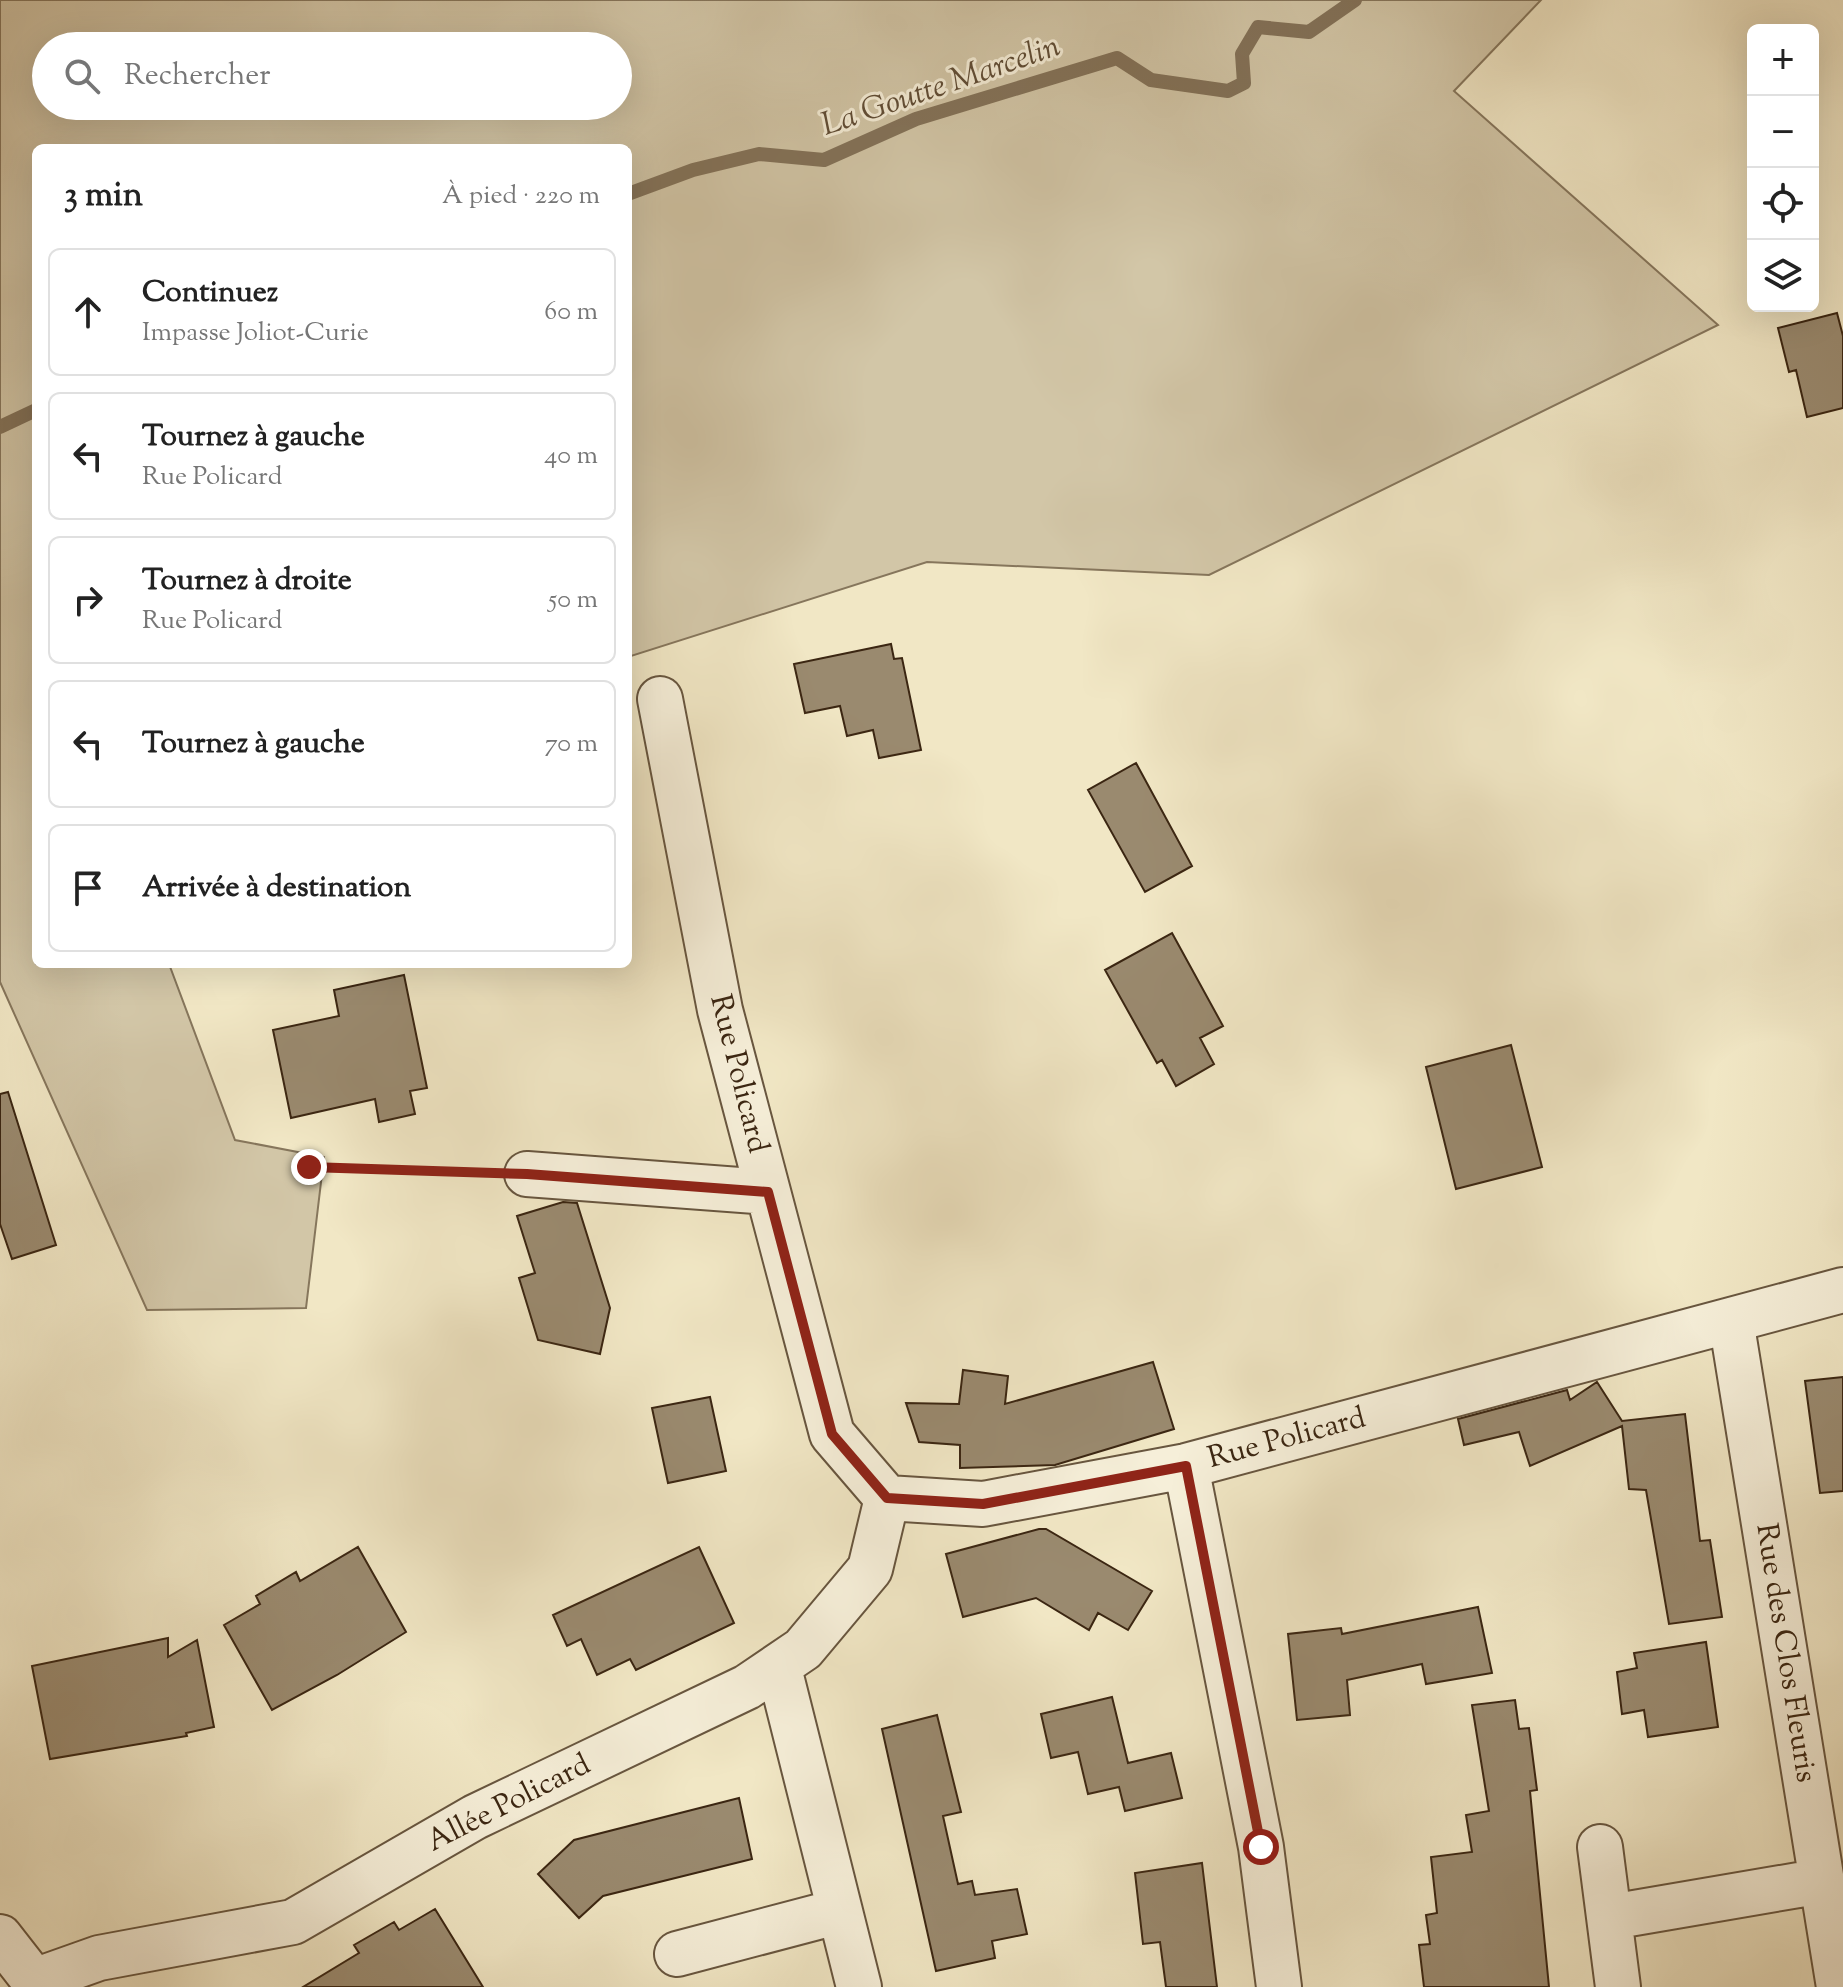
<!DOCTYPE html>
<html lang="fr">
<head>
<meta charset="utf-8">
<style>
	:root { --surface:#fff; --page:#f2f2f2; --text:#222; --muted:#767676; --line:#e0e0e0 }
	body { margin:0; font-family:"Sorts Mill Goudy",serif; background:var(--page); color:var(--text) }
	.controls { position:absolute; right:24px; top:24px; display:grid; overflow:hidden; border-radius:12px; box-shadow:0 8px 32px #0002 }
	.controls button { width:72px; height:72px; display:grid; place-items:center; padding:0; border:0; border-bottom:2px solid var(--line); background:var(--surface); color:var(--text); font:40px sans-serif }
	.stop { position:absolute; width:24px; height:24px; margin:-18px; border:6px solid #8f2418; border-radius:50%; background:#fff }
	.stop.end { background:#8f2418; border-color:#fff; box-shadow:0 2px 8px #0008 }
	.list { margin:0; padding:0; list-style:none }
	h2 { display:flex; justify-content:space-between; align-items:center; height:104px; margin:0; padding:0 32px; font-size:34px }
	h2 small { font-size:26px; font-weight:400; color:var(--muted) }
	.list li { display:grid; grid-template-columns:52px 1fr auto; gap:24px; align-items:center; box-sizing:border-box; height:128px; margin:0 16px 16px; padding:0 16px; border:2px solid var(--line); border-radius:12px }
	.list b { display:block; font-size:30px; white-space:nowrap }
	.list p { margin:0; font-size:26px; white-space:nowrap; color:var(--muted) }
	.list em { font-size:26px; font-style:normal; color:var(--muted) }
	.icon { flex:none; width:44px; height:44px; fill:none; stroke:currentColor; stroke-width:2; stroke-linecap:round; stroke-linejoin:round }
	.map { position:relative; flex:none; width:1843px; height:1987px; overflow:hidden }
	.search { position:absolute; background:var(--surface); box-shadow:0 8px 32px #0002; left:32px; top:32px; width:600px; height:88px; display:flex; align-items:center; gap:20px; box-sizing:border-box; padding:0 28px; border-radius:44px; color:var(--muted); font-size:30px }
	.panel { position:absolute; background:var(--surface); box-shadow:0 8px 32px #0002; left:32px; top:144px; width:600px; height:824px; border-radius:12px }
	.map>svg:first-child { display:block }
</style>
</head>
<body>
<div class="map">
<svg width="1843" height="1987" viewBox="0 0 1843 1987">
	<rect width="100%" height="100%" fill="#f1e7c5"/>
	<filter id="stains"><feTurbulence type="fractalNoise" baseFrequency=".0025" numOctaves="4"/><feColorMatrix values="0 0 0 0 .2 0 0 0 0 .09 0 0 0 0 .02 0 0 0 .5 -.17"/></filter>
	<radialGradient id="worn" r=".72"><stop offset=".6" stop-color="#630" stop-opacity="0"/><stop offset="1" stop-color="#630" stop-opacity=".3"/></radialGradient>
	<path fill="#d2c6a7" stroke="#86765c" stroke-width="2" fill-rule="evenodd" d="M0 0H1541L1454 91 1718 325 1209 575 927 562 628 657V148H36V964H169L235 1140 324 1157 306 1308 147 1310 0 982ZM46 46H618V106H46Z"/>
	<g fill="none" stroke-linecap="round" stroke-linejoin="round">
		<path stroke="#837259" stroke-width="14" d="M628 194 693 170 759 154 824 160 916 119 1117 58 1151 80 1228 91 1244 83 1242 54 1258 27 1309 32 1355 0
			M0 427 36 410"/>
	</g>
	<path fill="#9a8a6f" stroke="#3b2612" stroke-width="2" d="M1837 313 1843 336V408L1807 417 1796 370 1789 372 1778 328Z
		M891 644 894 659 902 658 921 750 879 758 873 730 847 736 840 706 805 713 794 664Z
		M1136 763 1192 866 1145 892 1088 790Z
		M1172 933 1223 1026 1200 1038 1214 1064 1176 1086 1162 1060 1157 1063 1105 970Z
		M404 975 427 1088 410 1091 415 1114 379 1122 375 1099 291 1118 273 1030 339 1016 334 990Z
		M1511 1045 1542 1167 1456 1189 1426 1067Z
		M8 1092 56 1245 12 1259 0 1224V1094Z
		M563 1202 577 1203 610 1308 600 1354 538 1340 519 1278 535 1273 517 1216Z
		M1153 1362 1174 1429 1055 1465 960 1468V1445L919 1442 906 1403 959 1404 963 1370 1008 1376 1005 1404Z
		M1843 1377V1491L1820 1493 1805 1381Z
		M1597 1382 1622 1421 1685 1414 1700 1541 1710 1540 1722 1617 1669 1624 1646 1490 1629 1489 1622 1426 1530 1466 1519 1432 1464 1445 1458 1419 1567 1390 1570 1400Z
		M710 1397 726 1471 668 1483 652 1408Z
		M1039 1529H1046L1152 1591 1128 1630 1098 1613 1089 1630 1036 1598 963 1617 946 1554Z
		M358 1547 406 1632 337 1675 272 1710 224 1625 260 1604 256 1596 296 1572 300 1581Z
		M699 1547 734 1623 636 1670 630 1659 597 1675 581 1639 567 1646 553 1615Z
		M1478 1607 1492 1673 1426 1684 1422 1664 1347 1680 1350 1715 1297 1720 1288 1634 1341 1628 1342 1634Z
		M168 1638V1657L197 1640 214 1727 186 1733 187 1736 50 1759 32 1666Z
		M1706 1642 1718 1727 1648 1737 1644 1710 1622 1714 1617 1672 1637 1668 1634 1653Z
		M1112 1697 1128 1763 1171 1753 1182 1798 1125 1811 1119 1787 1088 1794 1078 1752 1051 1758 1041 1714Z
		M1515 1700 1519 1729 1529 1728 1537 1790 1530 1791 1549 1987H1424L1419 1945 1430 1944 1426 1915 1437 1913 1431 1857 1472 1852 1466 1815 1489 1811 1472 1705Z
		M937 1715 961 1812 943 1816 958 1884 972 1881 975 1895 1017 1889 1027 1934 992 1941 995 1958 936 1971 882 1729Z
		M739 1798 752 1859 603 1896 579 1918 538 1874 574 1840Z
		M1202 1863 1217 1987H1166L1160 1942 1143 1944 1135 1873Z
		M435 1909 483 1987H303L359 1953 354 1945 394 1922 399 1930Z"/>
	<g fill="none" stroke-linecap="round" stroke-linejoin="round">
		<defs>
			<path id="minor" d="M660 699 720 1010 832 1434 887 1498 983 1504 1186 1466 1843 1290
				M527 1174 768 1192
				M1731 1320 1839 1987
				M1186 1466 1261 1847 1279 1987
				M779 1668 859 1987
				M1600 1847 1618 1987
				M1611 1917 1822 1881
				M0 1937 39 1987
				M677 1954 840 1911
				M37 1980 99 1958 293 1922 475 1817 747 1687 803 1649 870 1569 887 1498"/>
		</defs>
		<use href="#minor" stroke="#68563f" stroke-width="48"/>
		<path stroke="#3b2612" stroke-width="5" stroke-dasharray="2 4" stroke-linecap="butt" d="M309 1167 482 1173"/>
		<use href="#minor" stroke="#f6efd9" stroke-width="44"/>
	</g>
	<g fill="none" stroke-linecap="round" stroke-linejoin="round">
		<path stroke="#8f2418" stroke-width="10" d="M309 1167 527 1174 768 1192 832 1434 887 1498 983 1504 1186 1466 1261 1847"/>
	</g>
	<g text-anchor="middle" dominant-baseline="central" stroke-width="6" stroke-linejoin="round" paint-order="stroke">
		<g font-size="30" fill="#3b2612" stroke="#f6efd9">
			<text transform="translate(738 1074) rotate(76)">Rue Policard</text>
			<text transform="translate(1287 1439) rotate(-15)">Rue Policard</text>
			<text transform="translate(1785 1653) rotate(81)">Rue des Clos Fleuris</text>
			<text transform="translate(509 1804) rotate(-27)">Allée Policard</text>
		</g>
		<g font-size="32" font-style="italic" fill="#5f4c35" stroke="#f6efd9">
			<text transform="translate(941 87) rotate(-19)">La Goutte Marcelin</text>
		</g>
	</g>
	<rect width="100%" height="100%" filter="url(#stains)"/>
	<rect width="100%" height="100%" fill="url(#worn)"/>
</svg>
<div class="controls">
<button>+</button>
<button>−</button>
<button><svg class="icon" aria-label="locate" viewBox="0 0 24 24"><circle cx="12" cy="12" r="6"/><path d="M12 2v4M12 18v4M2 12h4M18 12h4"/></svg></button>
<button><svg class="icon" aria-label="layers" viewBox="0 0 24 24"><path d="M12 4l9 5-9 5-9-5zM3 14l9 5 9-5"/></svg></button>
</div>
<div class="stop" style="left:1261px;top:1847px"></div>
<div class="stop end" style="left:309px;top:1167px"></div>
<div class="search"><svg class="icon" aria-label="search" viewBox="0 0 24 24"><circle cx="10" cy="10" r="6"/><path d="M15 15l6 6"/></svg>Rechercher</div>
<section class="panel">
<h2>3 min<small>À pied · 220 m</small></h2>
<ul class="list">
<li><svg class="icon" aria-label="ahead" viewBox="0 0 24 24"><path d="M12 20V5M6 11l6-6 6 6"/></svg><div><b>Continuez</b><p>Impasse Joliot-Curie</p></div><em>60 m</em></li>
<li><svg class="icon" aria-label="left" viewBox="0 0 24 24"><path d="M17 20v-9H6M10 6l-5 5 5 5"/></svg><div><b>Tournez à gauche</b><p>Rue Policard</p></div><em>40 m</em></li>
<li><svg class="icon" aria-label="right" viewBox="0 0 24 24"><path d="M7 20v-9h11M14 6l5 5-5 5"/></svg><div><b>Tournez à droite</b><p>Rue Policard</p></div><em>50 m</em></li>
<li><svg class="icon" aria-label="left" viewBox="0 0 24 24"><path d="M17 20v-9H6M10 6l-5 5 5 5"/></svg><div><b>Tournez à gauche</b></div><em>70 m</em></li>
<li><svg class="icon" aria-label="arrive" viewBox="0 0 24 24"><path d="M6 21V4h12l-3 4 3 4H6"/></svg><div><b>Arrivée à destination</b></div></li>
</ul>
</section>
</div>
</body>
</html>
